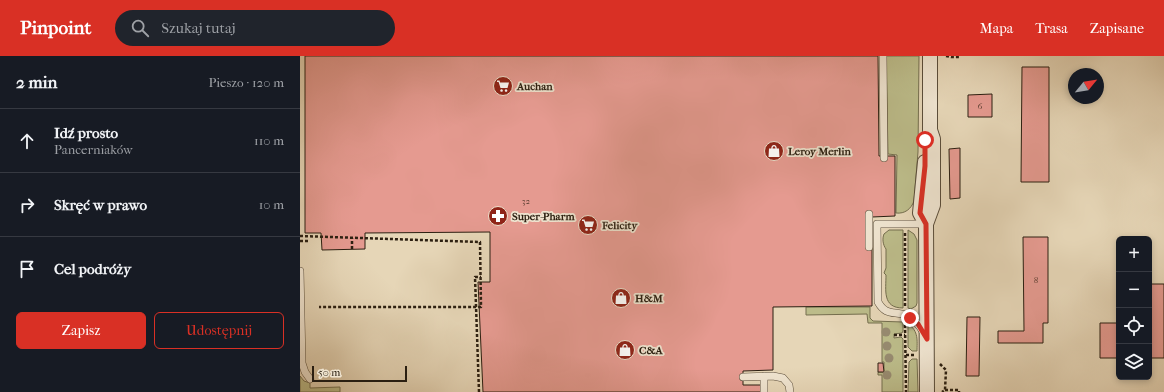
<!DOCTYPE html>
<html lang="pl">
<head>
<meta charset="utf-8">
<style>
	:root { --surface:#171b24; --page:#20242c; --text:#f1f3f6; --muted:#9ea1a6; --line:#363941; --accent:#d93025 }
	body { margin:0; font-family:"IM FELL French Canon",serif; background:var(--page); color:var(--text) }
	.controls { position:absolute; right:12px; bottom:12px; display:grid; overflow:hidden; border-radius:6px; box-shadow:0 2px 6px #0003 }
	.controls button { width:36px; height:36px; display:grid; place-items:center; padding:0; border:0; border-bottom:1px solid var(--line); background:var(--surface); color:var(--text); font:20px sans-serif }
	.compass { position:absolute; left:768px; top:12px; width:36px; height:36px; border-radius:50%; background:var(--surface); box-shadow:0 2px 6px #0003; rotate:60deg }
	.scale { position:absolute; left:12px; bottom:10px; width:95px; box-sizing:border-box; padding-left:4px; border:2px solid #2b1f11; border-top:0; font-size:11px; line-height:14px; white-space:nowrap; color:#2b1f11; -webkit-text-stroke:3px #efe4d0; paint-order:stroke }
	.stop { position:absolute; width:12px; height:12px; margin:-9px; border:3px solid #d93025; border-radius:50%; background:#fff }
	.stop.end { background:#d93025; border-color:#fff; box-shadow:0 1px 4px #0008 }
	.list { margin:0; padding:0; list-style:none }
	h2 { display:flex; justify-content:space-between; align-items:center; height:52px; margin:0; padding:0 16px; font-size:17px }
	h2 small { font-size:13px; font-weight:400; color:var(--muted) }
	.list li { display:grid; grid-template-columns:26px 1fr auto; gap:12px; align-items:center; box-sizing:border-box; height:64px; padding:0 16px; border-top:1px solid var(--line) }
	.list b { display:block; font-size:15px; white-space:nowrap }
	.list p { margin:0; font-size:13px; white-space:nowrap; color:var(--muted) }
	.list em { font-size:13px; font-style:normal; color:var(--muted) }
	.actions { display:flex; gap:8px; padding:12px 16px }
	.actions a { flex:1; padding:9px 0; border:1px solid var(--accent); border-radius:6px; text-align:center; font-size:14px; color:var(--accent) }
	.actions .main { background:var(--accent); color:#fff }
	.icon { flex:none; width:22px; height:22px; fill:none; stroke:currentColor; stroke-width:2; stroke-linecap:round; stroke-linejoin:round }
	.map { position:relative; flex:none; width:864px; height:336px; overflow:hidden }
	header { display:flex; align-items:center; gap:24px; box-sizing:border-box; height:56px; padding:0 20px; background:var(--accent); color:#fff }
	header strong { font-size:19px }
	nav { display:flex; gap:22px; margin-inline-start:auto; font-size:14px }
	.search { width:280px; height:36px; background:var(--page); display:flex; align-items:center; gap:10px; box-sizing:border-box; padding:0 14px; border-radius:22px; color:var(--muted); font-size:15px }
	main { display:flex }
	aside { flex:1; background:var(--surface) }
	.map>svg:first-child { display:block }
</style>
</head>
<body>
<header>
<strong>Pinpoint</strong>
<div class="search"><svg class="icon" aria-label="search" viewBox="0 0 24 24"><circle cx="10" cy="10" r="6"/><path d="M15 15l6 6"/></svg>Szukaj tutaj</div>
<nav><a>Mapa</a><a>Trasa</a><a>Zapisane</a></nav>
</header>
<main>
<aside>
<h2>2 min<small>Pieszo · 120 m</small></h2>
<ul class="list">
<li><svg class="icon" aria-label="ahead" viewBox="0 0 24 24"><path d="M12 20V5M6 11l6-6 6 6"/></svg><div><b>Idź prosto</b><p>Pancerniaków</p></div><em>110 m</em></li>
<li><svg class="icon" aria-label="right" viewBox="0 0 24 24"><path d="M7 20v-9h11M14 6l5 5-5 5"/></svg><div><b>Skręć w prawo</b></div><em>10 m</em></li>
<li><svg class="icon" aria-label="arrive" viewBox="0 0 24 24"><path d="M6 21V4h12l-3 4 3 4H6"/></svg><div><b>Cel podróży</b></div></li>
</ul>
<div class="actions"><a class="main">Zapisz</a><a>Udostępnij</a></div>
</aside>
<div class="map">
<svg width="864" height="336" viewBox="0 0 864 336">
	<rect width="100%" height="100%" fill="#e6d6b7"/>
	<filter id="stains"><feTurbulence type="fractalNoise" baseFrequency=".005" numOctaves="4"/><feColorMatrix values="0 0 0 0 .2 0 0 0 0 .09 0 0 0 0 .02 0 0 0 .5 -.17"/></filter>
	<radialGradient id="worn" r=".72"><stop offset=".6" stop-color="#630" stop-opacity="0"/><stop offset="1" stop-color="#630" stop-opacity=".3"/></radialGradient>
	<path fill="#bcbc8a" stroke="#746e4e" d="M586 0H619L618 96 614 145C611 153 605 158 596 157L597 99 588 98Z
		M589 174H603V252C582 252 586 234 586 219L584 217 586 212V193C583 189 582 183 584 178Z
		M608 174 614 178 617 184V247L616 250 611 253 608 252Z
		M506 251H570V262L573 265 603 266V275L602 277 594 278V282L601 281 603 283V336H582V319H578V316H584V306H582V267H568L567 258 506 259Z
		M608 268C619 275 617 285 617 295H612L608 291Z
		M612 303H617L618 336H608L609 306Z
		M0 320 4 325 10 327V332L40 331V336H0Z"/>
	<path fill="#e59a90" stroke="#2b1f11" d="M5 0H578L579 100H595V160L572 161V250L473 251V314L443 315V329H462V336H183L178 226H190V176L65 177V193L22 194 21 177H5Z
		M722 11H749V126H721Z
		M692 38V61H668V39Z
		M660 92V142L650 143 649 93Z
		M723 181H748V267H743V287H698V275H724Z
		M849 228H864V302H849Z
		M667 261H680L679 320H666Z
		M800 267H819V302H800Z
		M578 307H583L584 316H578Z"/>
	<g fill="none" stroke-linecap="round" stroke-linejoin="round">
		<defs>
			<path id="service" d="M583 0 584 102
				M569 158V191
				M0 215 2 307 5 316 10 323
				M624 277C620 270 613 262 606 259 593 255 586 260 578 246L577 168H626
				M464 320V336
				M443 321 473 320 483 322 489 329 490 336"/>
			<path id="minor" d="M625 106 620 157 626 168
				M627 336 626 168 633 149V83L630 74V0"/>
		</defs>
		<use href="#service" stroke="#5a4d3a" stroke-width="8"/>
		<use href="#minor" stroke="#5a4d3a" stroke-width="16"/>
		<path stroke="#2b1f11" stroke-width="2.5" stroke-dasharray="3 2" stroke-linecap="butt" d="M646 0 651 1H659V0
			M0 180 180 186 181 251H19
			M0 185H8
			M52 193V182
			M605 250V177
			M605 269 606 336
			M594 279H605
			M606 299H615
			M640 308 646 314 645 334 642 336
			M645 334H659V336
			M179 336 175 221H181"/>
		<use href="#service" stroke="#efe4d0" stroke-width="7"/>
		<use href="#minor" stroke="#efe4d0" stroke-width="14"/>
	</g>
	<g fill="#978b70">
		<circle cx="586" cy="276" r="4.5"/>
		<circle cx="587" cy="290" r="4.5"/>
		<circle cx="589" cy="302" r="4.5"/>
		<circle cx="587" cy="319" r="4.5"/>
	</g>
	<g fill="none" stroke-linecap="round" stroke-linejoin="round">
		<path stroke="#d93025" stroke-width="5" d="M610 262 618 268 627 283 626 168 620 157 625 110V84"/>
	</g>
	<defs>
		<symbol id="supermarket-disc" viewBox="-11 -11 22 22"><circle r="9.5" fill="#8f2418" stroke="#efe4d0"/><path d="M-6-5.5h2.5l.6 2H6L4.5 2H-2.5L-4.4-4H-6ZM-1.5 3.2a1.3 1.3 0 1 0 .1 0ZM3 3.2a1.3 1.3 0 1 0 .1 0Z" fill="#fff"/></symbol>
		<symbol id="shop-disc" viewBox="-11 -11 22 22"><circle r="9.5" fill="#8f2418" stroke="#efe4d0"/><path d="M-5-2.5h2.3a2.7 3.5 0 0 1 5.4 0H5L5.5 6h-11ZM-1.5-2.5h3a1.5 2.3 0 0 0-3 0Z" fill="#fff"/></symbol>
		<symbol id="pharmacy-disc" viewBox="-11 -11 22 22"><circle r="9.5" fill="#8f2418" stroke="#efe4d0"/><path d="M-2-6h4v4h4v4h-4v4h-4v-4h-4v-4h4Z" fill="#fff"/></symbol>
	</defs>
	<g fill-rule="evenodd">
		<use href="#supermarket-disc" x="192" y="19" width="22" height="22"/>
		<use href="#shop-disc" x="463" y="84" width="22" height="22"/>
		<use href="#pharmacy-disc" x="187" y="149" width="22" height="22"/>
		<use href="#supermarket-disc" x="277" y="158" width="22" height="22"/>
		<use href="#shop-disc" x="310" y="231" width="22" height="22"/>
		<use href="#shop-disc" x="314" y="283" width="22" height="22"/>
	</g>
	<g text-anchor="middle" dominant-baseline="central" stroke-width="3.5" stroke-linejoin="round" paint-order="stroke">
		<g font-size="9" fill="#5a3e31">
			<text x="680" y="50">6</text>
			<text x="226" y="145">32</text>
			<text x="736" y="224">8</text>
		</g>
		<g font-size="11" font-weight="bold" fill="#2b1f11" stroke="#efe4d0" text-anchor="start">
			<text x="217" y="30">Auchan</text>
			<text x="488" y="95">Leroy Merlin</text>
			<text x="212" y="160">Super-Pharm</text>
			<text x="302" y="169">Felicity</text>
			<text x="335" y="242">H&amp;M</text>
			<text x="339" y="294">C&amp;A</text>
		</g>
	</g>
	<rect width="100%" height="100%" filter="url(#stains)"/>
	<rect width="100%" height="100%" fill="url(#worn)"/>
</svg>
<div class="controls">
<button>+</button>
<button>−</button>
<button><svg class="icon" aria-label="locate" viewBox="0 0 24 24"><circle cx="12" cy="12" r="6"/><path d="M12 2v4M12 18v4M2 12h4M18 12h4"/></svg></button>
<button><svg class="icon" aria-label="layers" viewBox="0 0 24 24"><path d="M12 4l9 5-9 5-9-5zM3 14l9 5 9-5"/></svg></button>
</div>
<svg class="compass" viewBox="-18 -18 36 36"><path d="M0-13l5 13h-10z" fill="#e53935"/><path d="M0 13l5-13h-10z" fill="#9ea1a6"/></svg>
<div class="scale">50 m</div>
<div class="stop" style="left:625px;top:84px"></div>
<div class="stop end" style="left:610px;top:262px"></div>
</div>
</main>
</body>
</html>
